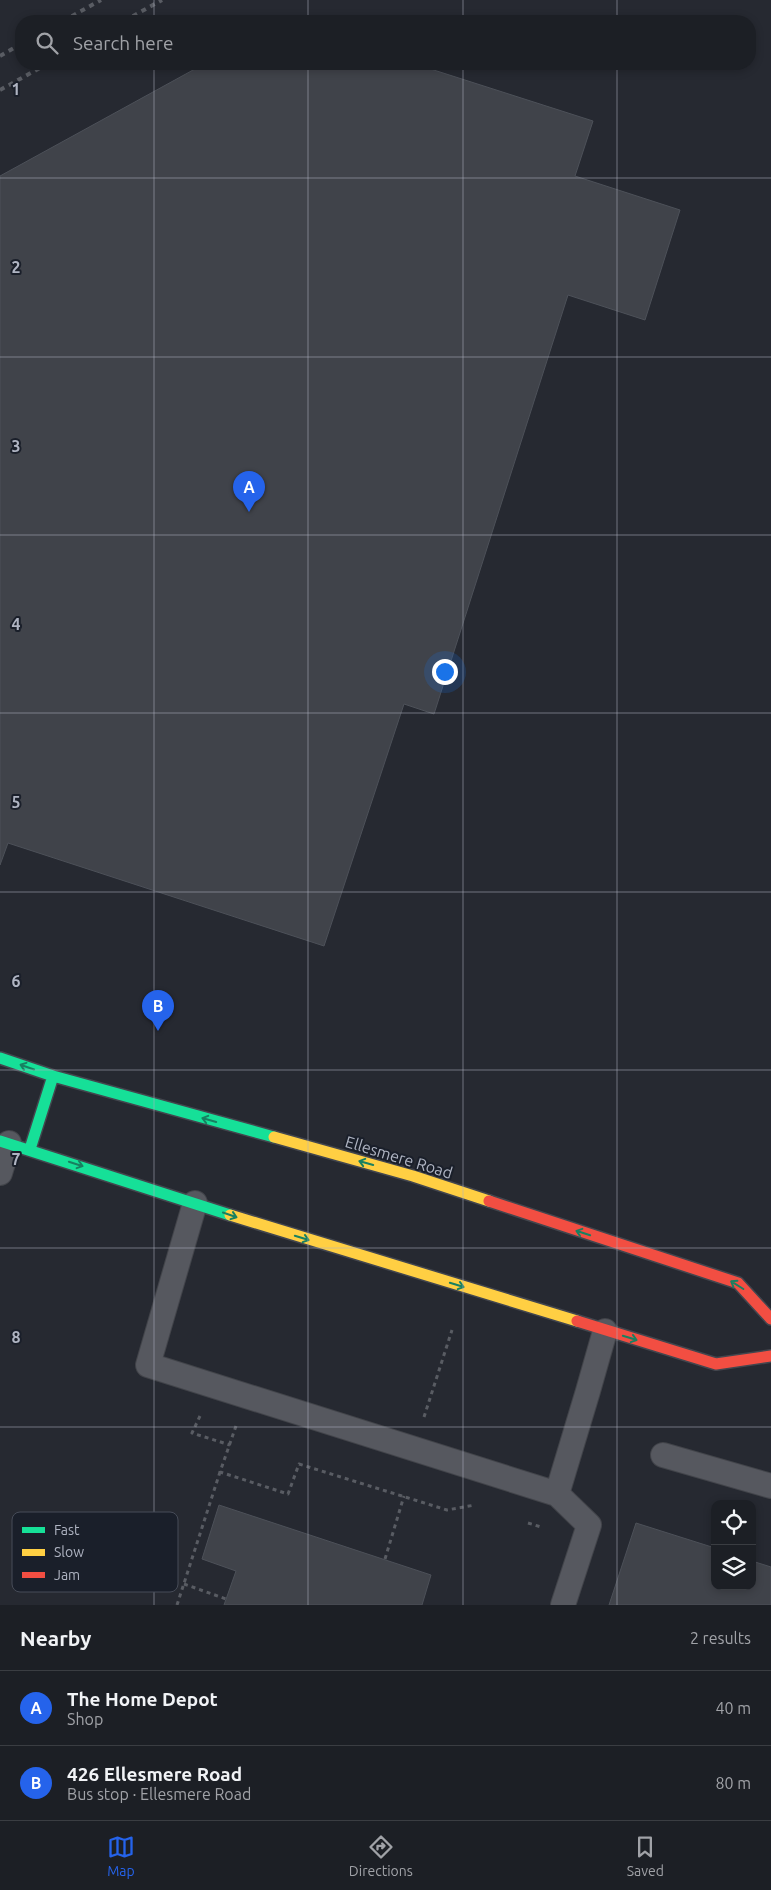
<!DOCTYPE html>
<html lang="en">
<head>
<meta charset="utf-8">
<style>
	:root { --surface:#1c1f25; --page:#292c32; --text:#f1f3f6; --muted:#a0a2a7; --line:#3a3d42; --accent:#2563eb }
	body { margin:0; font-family:Ubuntu,sans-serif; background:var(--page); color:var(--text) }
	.controls { position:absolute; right:15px; bottom:15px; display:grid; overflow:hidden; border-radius:10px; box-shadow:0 2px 8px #0003 }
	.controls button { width:45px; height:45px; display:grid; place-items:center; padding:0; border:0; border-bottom:1px solid var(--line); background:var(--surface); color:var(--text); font:25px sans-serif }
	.you { position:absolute; left:444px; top:671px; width:18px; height:18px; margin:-12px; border:4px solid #fff; border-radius:50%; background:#1a73e8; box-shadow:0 0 0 8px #1a73e833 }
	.badge { display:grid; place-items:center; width:32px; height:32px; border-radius:50%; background:var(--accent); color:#fff; font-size:16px; font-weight:700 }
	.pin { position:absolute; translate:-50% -41px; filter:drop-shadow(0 1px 2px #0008) }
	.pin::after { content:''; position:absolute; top:26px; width:18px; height:15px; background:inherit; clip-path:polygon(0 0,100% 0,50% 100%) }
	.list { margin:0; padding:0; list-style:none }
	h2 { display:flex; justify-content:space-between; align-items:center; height:65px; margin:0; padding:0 20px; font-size:21px }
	h2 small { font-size:16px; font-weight:400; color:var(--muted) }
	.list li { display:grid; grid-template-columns:32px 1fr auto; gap:15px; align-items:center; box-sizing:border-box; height:75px; padding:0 20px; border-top:1px solid var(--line) }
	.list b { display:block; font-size:19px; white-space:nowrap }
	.list p { margin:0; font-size:16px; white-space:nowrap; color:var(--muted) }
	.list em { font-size:16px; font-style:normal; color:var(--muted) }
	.icon { flex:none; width:28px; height:28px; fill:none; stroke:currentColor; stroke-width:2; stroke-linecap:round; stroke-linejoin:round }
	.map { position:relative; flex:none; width:771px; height:1605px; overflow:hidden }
	.search { position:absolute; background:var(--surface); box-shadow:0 2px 8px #0003; left:15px; right:15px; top:15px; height:55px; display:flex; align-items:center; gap:12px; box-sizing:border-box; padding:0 18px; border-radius:20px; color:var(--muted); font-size:19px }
	.sheet { height:215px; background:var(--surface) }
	nav { display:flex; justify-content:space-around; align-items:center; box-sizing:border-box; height:70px; border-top:1px solid var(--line); background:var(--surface); font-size:14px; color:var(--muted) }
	nav a { display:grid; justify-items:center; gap:2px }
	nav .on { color:var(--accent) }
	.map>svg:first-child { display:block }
</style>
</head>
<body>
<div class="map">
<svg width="771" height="1605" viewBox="0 0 771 1605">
	<rect width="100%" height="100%" fill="#262931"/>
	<path fill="#40434a" stroke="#4d5159" d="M204 64H415L593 121 575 176 680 210 645 320 568 295 434 714 404 704 324 946 8 843 0 865V176Z
		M219 1505 431 1575 422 1605H224L236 1571 202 1559Z
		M636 1523 715 1548V1586H752V1561L771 1567V1605H609Z"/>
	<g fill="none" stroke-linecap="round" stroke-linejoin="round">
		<defs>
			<path id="lane" d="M0 1173 9 1143
				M195 1203 148 1365 557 1494 589 1525 563 1605
				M663 1455 771 1486
				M557 1494 588 1391 605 1331"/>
			<path id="fast" d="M0 1058 53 1076 274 1137
				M0 1141 230 1215
				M30 1149 53 1076"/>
			<path id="slow" d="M274 1137 413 1176 489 1201
				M230 1215 577 1321"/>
			<path id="jam" d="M489 1201 738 1283 771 1319
				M577 1321 716 1364 771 1356"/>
		</defs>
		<use href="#lane" stroke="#42444a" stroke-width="26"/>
		<use href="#fast" stroke="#43464e" stroke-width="14"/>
		<use href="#slow" stroke="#43464e" stroke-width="14"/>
		<use href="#jam" stroke="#43464e" stroke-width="14"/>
		<path stroke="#595c63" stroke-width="3" stroke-dasharray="4 4" stroke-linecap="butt" d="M200 1416 192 1433 230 1445
			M424 1417 452 1330
			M236 1426 220 1472 288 1494 299 1464 447 1510 475 1505
			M528 1523 541 1527
			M385 1559 404 1496
			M184 1584 226 1599
			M177 1605 220 1472"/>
		<use href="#lane" stroke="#56585f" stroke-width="24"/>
		<use href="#fast" stroke="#16e098" stroke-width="11"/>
		<use href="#slow" stroke="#ffcf43" stroke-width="11"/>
		<use href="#jam" stroke="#f24e42" stroke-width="11"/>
		<path stroke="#595c63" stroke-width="4" stroke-dasharray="5 5" stroke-linecap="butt" d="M63 21 101 0
			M124 21 162 0
			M0 56 21 44
			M0 90 47 64"/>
	</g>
	<defs><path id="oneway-shaft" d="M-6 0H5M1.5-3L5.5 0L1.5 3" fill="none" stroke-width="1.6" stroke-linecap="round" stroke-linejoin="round" transform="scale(1.25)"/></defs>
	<g stroke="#188061">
		<use href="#oneway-shaft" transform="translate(27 1067) rotate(-161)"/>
		<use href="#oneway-shaft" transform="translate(209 1120) rotate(-164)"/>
		<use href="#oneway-shaft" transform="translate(366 1163) rotate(-164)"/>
		<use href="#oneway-shaft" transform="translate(76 1164) rotate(18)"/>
		<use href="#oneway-shaft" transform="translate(230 1215) rotate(19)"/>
		<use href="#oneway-shaft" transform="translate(583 1233) rotate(-162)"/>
		<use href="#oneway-shaft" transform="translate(302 1238) rotate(17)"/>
		<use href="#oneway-shaft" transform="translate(457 1285) rotate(17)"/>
		<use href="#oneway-shaft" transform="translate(737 1285) rotate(-148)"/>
		<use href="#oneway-shaft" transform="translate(630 1338) rotate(17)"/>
	</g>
	<path fill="none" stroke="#afb4c2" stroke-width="1" stroke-opacity="0.55" d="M154 0V21M308 0V21M463 0V21M617 0V21M154 64V1605M308 64V1605M463 64V1605M617 64V1605M0 178H771M0 357H771M0 535H771M0 713H771M0 892H771M0 1070H771M0 1248H771M0 1427H771"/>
	<g text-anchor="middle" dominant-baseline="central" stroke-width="4" stroke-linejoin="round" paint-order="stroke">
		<g font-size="16" fill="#afb4c2" stroke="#1a1f2a">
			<text transform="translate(399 1157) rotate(17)">Ellesmere Road</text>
		</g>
	</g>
	<rect x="12" y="1512" width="166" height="80" rx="8" fill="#1a1f2a" stroke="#474c58" stroke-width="1"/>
	<rect x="22" y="1527" width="23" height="6" fill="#16e098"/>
	<rect x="22" y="1549" width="23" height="7" fill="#ffcf43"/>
	<rect x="22" y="1572" width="23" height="6" fill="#f24e42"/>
	<g font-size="14" fill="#afb4c2">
		<text x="54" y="1535">Fast</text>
		<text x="54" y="1557">Slow</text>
		<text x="54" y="1580">Jam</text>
	</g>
	<g font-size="16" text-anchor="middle" font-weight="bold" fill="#afb4c2" stroke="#1a1f2a" stroke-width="4" stroke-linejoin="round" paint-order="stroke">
		<text x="16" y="95">1</text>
		<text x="16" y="273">2</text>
		<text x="16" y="452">3</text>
		<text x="16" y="630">4</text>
		<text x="16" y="808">5</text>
		<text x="16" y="987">6</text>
		<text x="16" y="1165">7</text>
		<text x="16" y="1343">8</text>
	</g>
</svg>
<div class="controls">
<button><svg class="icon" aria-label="locate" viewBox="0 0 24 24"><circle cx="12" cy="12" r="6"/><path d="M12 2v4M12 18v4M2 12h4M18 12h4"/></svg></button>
<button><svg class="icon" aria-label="layers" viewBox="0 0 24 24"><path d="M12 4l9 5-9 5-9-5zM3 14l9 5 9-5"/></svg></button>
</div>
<div class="you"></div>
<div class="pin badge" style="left:249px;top:512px">A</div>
<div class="pin badge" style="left:158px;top:1031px">B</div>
<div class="search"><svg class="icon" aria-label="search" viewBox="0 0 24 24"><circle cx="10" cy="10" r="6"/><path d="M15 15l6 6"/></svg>Search here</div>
</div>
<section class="sheet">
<h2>Nearby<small>2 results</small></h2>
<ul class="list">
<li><span class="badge">A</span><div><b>The Home Depot</b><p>Shop</p></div><em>40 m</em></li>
<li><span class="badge">B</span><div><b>426 Ellesmere Road</b><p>Bus stop · Ellesmere Road</p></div><em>80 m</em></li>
</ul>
</section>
<nav>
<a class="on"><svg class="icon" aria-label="map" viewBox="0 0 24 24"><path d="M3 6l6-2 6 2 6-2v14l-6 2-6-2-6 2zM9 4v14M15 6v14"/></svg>Map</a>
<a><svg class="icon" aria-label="directions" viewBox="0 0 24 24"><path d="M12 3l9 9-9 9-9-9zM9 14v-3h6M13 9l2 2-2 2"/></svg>Directions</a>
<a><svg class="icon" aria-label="saved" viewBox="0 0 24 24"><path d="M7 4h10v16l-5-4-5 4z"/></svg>Saved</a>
</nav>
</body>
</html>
